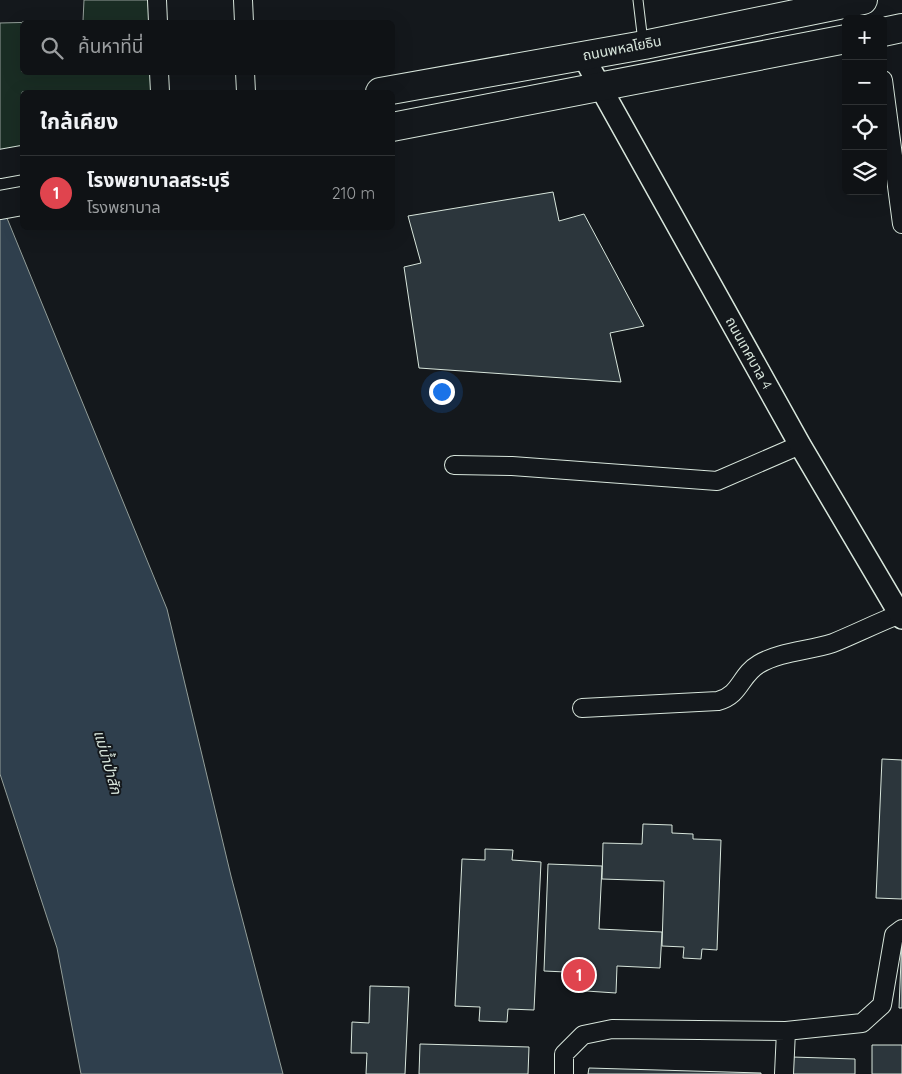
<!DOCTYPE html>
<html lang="th">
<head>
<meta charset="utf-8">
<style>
	:root { --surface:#0f1215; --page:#1d2022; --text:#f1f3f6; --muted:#9b9ea0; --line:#2f3234; --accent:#ffb74d }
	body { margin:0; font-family:Quicksand,"Noto Sans Thai",sans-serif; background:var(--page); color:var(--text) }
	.controls { position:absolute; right:15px; top:15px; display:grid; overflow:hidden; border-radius:8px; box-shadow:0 5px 20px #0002 }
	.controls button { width:45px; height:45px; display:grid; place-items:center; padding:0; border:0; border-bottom:1px solid var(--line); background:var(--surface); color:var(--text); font:25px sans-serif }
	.you { position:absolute; left:441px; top:391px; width:18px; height:18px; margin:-12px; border:4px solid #fff; border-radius:50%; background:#1a73e8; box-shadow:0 0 0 8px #1a73e833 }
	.badge { display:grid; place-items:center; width:32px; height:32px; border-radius:50%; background:var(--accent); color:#fff; font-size:16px; font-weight:700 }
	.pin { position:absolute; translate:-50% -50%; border:2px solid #fff; box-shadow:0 1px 5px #0006 }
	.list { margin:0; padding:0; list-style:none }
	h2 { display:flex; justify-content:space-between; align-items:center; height:65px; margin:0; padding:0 20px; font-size:21px }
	h2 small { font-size:16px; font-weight:400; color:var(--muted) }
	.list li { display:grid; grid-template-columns:32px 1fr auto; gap:15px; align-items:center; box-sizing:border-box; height:75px; padding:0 20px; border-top:1px solid var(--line) }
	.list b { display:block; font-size:19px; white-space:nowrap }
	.list p { margin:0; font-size:16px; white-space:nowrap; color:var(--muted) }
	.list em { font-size:16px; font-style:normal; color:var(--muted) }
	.icon { flex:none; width:28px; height:28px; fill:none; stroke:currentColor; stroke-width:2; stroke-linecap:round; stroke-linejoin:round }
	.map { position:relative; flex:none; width:902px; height:1074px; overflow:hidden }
	.search { position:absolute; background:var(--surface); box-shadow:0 5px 20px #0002; left:20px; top:20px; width:375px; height:55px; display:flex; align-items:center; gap:12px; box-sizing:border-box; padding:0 18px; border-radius:8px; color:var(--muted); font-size:19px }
	.panel { position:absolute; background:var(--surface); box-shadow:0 5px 20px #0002; left:20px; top:90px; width:375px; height:140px; border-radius:8px }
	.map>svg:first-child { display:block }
</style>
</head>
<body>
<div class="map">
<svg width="902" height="1074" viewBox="0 0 902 1074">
	<rect width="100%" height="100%" fill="#14181c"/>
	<path fill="#1a2d24" stroke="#939e99" d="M84 0H148L149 22H22V72L150 73 151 92H22V147L0 152V23L83 21Z"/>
	<path fill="#2f3f4d" stroke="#939e99" d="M0 201 167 609 231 876 283 1074H81L57 948 0 774Z"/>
	<path fill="#2c363c" stroke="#d8e6dc" d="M553 192 559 221 584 214 644 326 610 333 621 382 419 368 404 267 421 263 408 216Z
		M882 759 902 760V899L876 898Z
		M643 824 672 825V833L693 834V839L721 840 717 950 702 949 701 959 683 958 684 947 662 946 664 881 602 879 603 843 642 844Z
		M485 849 513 850 512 860 541 862 534 1010 508 1009 507 1022 479 1021 480 1007 455 1006 462 859 485 860Z
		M548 864 602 866 599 929 662 932 660 968 617 966 616 993 586 991 587 981H566V972L544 971Z
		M902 936V1008H899Z
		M370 986 409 987 405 1074H366L367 1053H351L352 1022 369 1023Z
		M420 1044 529 1047 528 1074H419Z
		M872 1045H902V1074H872Z
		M792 1057 855 1059V1074H792Z
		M589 1068 761 1073V1074H588Z"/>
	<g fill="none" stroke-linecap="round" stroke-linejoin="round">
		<defs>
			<path id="service" d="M638 0 643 42"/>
			<path id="minor" d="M157 0 158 22
				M243 0 244 22
				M159 72 160 92
				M245 72 246 92
				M883 80 902 224
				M454 465 512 466 717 481 800 445
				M582 708 718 701C741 695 740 675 759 664 781 651 809 651 833 643 855 634 877 623 900 614
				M564 1074V1054L583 1035 612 1029 786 1031 862 1023 882 1005 894 935 902 929
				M784 1074 786 1031"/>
			<path id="tertiary" d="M583 56 800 445 902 618"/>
			<path id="primary" d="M883 32 902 28
				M380 92 644 45 863 0
				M392 127 846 39
				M0 164 22 160
				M0 205 22 201"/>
		</defs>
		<use href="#service" stroke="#d8e6dc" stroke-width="11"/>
		<use href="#minor" stroke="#d8e6dc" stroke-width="20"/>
		<use href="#tertiary" stroke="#d8e6dc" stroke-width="24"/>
		<use href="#primary" stroke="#d8e6dc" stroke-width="30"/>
		<use href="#service" stroke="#14181c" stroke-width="9"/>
		<use href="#minor" stroke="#14181c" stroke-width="18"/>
		<use href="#tertiary" stroke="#14181c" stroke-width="21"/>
		<use href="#primary" stroke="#14181c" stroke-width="28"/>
	</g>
	<g text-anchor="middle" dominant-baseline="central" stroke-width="4" stroke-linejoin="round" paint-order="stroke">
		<g font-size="14" fill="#d8e6dc" stroke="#14181c">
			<text transform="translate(622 48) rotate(-11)">ถนนพหลโยธิน</text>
			<text transform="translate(749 353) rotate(61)">ถนนเทศบาล 4</text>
		</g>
		<g font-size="15" font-style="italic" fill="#d8e6dc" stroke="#14181c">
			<text transform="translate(108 762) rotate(74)">แม่น้ำป่าสัก</text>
		</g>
	</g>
</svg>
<div class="controls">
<button>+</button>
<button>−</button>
<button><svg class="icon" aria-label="locate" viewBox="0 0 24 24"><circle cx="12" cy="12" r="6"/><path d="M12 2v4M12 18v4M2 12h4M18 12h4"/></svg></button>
<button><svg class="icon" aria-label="layers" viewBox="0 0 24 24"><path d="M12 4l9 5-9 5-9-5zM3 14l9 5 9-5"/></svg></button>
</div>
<div class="you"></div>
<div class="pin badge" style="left:579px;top:975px;background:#e0444e">1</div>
<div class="search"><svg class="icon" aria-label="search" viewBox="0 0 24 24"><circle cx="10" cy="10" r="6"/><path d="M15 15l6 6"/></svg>ค้นหาที่นี่</div>
<section class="panel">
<h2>ใกล้เคียง<small></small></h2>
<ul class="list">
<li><span class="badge" style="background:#e0444e">1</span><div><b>โรงพยาบาลสระบุรี</b><p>โรงพยาบาล</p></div><em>210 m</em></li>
</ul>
</section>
</div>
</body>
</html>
